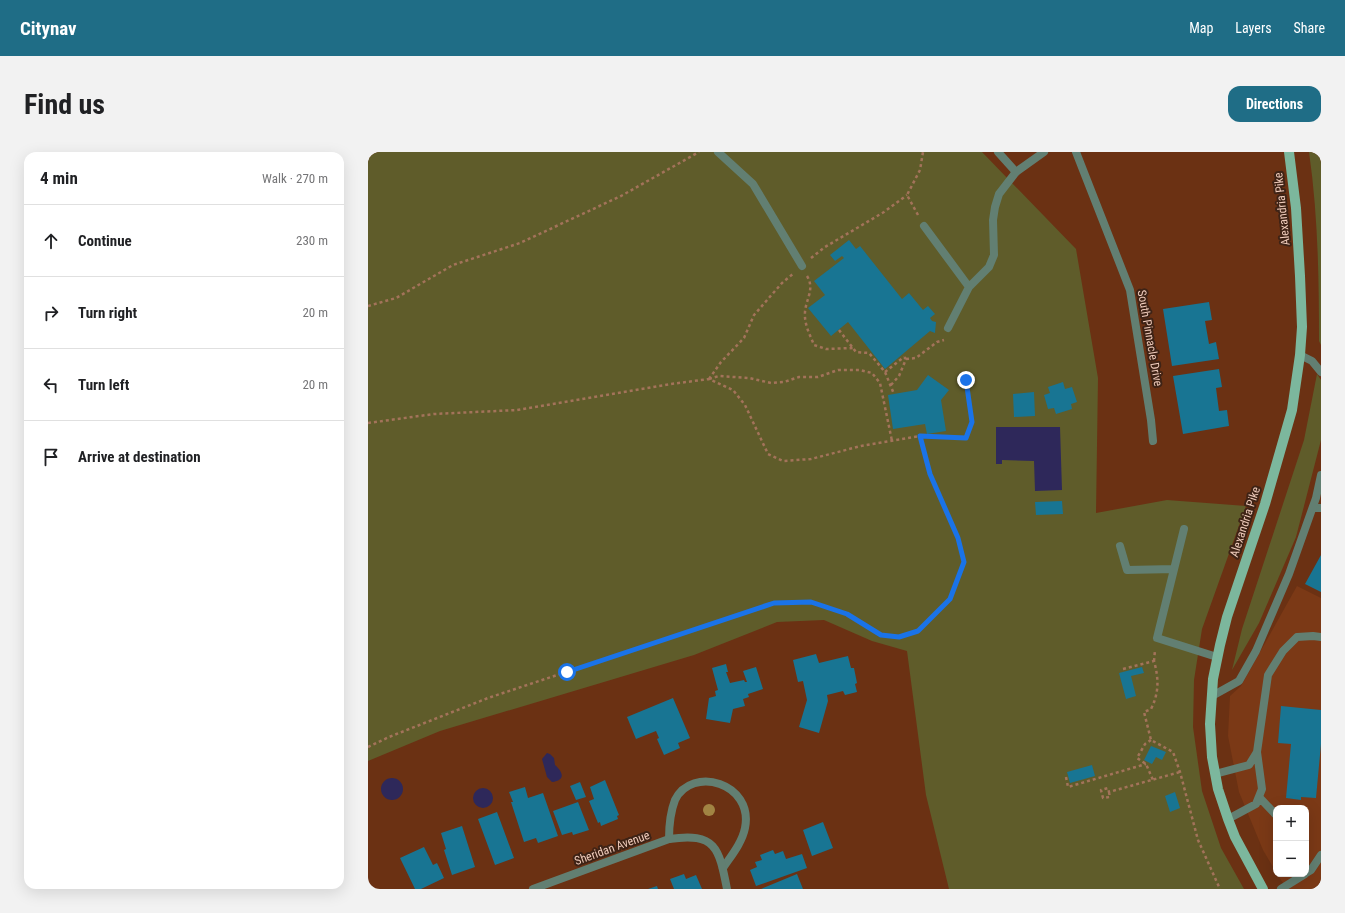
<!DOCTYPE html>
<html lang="en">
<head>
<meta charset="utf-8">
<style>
	:root { --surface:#fff; --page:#f2f2f2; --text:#202124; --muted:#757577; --line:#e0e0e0; --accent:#1f6d86 }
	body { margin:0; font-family:"Roboto Condensed",sans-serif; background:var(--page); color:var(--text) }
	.controls { position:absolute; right:12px; bottom:12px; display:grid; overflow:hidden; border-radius:8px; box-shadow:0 4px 16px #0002 }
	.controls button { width:36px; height:36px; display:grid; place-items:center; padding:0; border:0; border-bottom:1px solid var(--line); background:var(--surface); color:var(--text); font:20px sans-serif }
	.stop { position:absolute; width:12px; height:12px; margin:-9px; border:3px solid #1a73e8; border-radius:50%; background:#fff }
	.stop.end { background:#1a73e8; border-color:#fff; box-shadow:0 1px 4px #0008 }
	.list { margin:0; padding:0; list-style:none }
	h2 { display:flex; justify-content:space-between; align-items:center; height:52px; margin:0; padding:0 16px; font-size:17px }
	h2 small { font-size:13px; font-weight:400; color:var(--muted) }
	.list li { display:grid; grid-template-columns:26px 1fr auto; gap:12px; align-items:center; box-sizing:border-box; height:72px; padding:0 16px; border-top:1px solid var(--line) }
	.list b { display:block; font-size:15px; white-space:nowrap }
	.list em { font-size:13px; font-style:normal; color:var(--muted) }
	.icon { flex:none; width:22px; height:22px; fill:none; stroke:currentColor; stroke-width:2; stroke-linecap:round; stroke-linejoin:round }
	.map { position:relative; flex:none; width:953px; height:737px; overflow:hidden; border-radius:12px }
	header { display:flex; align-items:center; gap:24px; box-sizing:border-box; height:56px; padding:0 20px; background:var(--accent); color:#fff }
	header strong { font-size:19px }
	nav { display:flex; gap:22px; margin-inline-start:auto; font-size:14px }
	.intro { display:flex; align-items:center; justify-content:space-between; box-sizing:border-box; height:96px; padding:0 24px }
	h1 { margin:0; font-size:28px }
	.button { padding:10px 18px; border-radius:12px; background:var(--accent); color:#fff; font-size:14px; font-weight:700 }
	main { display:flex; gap:24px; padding:0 24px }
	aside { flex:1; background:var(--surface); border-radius:12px; box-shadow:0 4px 16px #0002 }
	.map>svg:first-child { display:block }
</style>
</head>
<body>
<header>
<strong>Citynav</strong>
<nav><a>Map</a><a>Layers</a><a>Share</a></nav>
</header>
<div class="intro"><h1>Find us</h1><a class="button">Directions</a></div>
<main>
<aside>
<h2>4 min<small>Walk · 270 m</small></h2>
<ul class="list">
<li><svg class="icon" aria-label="ahead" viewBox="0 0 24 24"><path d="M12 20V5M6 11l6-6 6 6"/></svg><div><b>Continue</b></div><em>230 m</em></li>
<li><svg class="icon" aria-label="right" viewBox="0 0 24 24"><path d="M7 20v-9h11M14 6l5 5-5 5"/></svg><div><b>Turn right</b></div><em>20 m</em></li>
<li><svg class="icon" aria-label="left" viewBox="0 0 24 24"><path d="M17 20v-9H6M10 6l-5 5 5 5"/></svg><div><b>Turn left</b></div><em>20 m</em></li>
<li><svg class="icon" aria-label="arrive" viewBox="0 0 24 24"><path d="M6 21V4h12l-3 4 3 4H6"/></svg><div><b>Arrive at destination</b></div></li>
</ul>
</aside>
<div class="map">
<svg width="953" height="737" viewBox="0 0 953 737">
	<rect width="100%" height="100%" fill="#6b3113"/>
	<path fill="#7b3916" d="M929 434 953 446V737H919L909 722H938V656H908V720L895 698 871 640 860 584 862 544 873 534Z"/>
	<path fill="#5f5c2a" d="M0 0H614L708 97 730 226 728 361 799 348 878 354 834 477 826 528 825 575 834 639 853 696 876 737H581L558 643 539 499 504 489 456 468 409 470 326 503 72 579 0 609Z
		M941 0H953V193L951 189C951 126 950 62 941 0Z
		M949 222 953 228V288L928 385 891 471 864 518 874 477 936 288Z"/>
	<path fill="#2e285a" d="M628 275H692L694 338 667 339 666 309 634 308V312H628Z
		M179 601 182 602 186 606 187 613C195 620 198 628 184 630L179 625 174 607Z
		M13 637a11 11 0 1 1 22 0a11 11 0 1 1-22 0Z
		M105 646a10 10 0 1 1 20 0a10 10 0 1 1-20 0Z"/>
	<path fill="#187593" d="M481 88 488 97 492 94 534 147 541 141 555 158 560 154 567 162 562 166 564 169 568 170 567 181 562 179 517 217 480 170 463 184 440 156 457 143 446 129 476 106 474 104 467 109 462 103Z
		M841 150 844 168 837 169 841 192 848 190 851 207 804 214 795 157Z
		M851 217 854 235 848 236 851 259 859 258 861 274 815 282 805 224Z
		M560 223 581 238 573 248 578 279 559 282 557 272 525 277 520 243 549 238Z
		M695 230 697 237 704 235 709 250 703 252 704 257 688 262 686 256 680 257 676 243 682 241 680 235Z
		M666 240 667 264 646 265 645 242Z
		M694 349 695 362 668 363 667 350Z
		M953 403V440L937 432Z
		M448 502 451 511 480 504 483 516H486L489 531 487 532 489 540 477 543 475 539 459 543 460 549 451 581 431 575 439 548 435 529 430 530 425 508Z
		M358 512 360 520H358L362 531 376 528 377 530H379L375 519 388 515 395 537 380 542 381 545 375 547 377 554 365 557 362 571 338 567 341 546 348 544 347 539 350 538 344 516Z
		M774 515 776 521 763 524 768 544 758 547 751 521Z
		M305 546 322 586 310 591 312 596 296 603 289 587 291 586 288 579 268 587 259 565Z
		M913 554 953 558V592L948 646 933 645V648L918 646 923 592 910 591Z
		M783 594 798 600 794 608 788 605 784 612 776 608Z
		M724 613 727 624 702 631 699 620Z
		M237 628 251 663 249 664 250 667 233 674 232 670 230 671 221 649 226 647 222 635Z
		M212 630 218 645 208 648 202 634Z
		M157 635 160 646 175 641 190 684 170 691 168 686 156 690 143 650H145L141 640Z
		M807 640 812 656 802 660 797 644Z
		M210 650 221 678 205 683 204 680 194 683 185 659Z
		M129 660 146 706 127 713 110 667Z
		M455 670 465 696 444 704 435 678Z
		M94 674 107 715 84 723 76 698 78 697 73 681Z
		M56 695 65 713 69 711 76 726 53 737H47L32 706Z
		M405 698 407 702 415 699 418 707 434 702 439 716 388 734 382 718 389 715 387 710 394 708 392 703Z
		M316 722 318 727 328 723 334 737H306L302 727Z
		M429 722 435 737H393Z
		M289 734 290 737H280Z"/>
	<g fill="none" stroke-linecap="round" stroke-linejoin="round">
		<path stroke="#a3735a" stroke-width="2.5" stroke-dasharray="3 3" stroke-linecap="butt" d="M550 63 539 43 552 18 555 0
			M443 106 457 95 516 60 539 43
			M439 124C447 137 438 147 437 160 436 172 442 183 446 193L458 197 485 196
			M0 154 28 146 85 113 152 91 253 44 331 0
			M471 178 488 200 501 201 517 220 526 242
			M538 207 548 206 569 190 576 188
			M517 220 536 205
			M341 227 353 210 376 186 386 163 414 131 426 121
			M341 227 351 224 381 226 403 231 416 230 431 225H450L470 218H492L504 221 512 231 524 289
			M523 233 531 224 538 207 536 205
			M0 271 66 262 149 258 303 232 341 227 365 238 377 253 400 302 415 309 443 307 493 294 552 284 598 286 604 270 598 228
			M786 509 787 498
			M755 517 786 509C791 527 791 541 783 557L776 560 783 588 805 600 812 620 830 688 852 737
			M783 588 777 592 769 606 778 612 785 628
			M0 595 21 585 120 546 406 451 443 450 479 462 513 483 531 485 550 479 582 447 596 410 590 386 562 322 552 284
			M698 625 700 635 778 612
			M741 640 742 645 735 646 733 638 740 636 741 640 812 620"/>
		<path stroke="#627f72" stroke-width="8" d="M350 0 385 32 434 114
			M556 74 601 135
			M580 176 601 135 621 115 626 103 625 68 627 55 631 42 648 20
			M945 356H953
			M816 377 789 486 849 505
			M752 394 759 418 806 417
			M847 622 881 613 889 600 900 523 915 499 929 485 945 484 953 485
			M891 645 908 663
			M860 667 888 652 894 637 889 600
			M301 687C301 674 302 661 307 648 324 613 386 631 377 676 374 691 363 704 355 716
			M938 721 943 718 953 703
			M913 737 937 722"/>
		<path stroke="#627f72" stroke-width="8" d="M630 0 648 20 676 0
			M708 0 762 138 783 268 785 289
			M932 203 944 209 953 220
			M844 544 871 529 888 499 921 422 948 346 953 323
			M165 737 301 687C348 680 351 696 359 737"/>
		<path stroke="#7cb79d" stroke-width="10" d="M895 737 867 685 860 667 850 637 844 605 842 572 845 527 852 493 859 465 897 352 924 258 932 203 934 175 932 124 928 56 921 0"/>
	</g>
	<circle fill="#a18443" cx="341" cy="658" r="6"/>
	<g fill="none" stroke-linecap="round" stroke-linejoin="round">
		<path stroke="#1a73e8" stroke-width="5" d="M199 520 406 451 443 450 479 462 513 483 531 485 550 479 582 447 596 410 590 386 562 322 552 284 598 286 604 270 598 228"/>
	</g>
	<g text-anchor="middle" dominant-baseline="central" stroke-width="4" stroke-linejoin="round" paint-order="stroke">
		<g font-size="12" fill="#f0ccbc" stroke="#3e2316">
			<text transform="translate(914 57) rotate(-96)">Alexandria Pike</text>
			<text transform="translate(782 186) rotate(80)">South Pinnacle Drive</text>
			<text transform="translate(877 370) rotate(-72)">Alexandria Pike</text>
			<text transform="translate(244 696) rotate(-20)">Sheridan Avenue</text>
		</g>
	</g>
</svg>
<div class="controls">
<button>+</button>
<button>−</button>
</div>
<div class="stop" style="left:199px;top:520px"></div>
<div class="stop end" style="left:598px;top:228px"></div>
</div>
</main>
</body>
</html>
